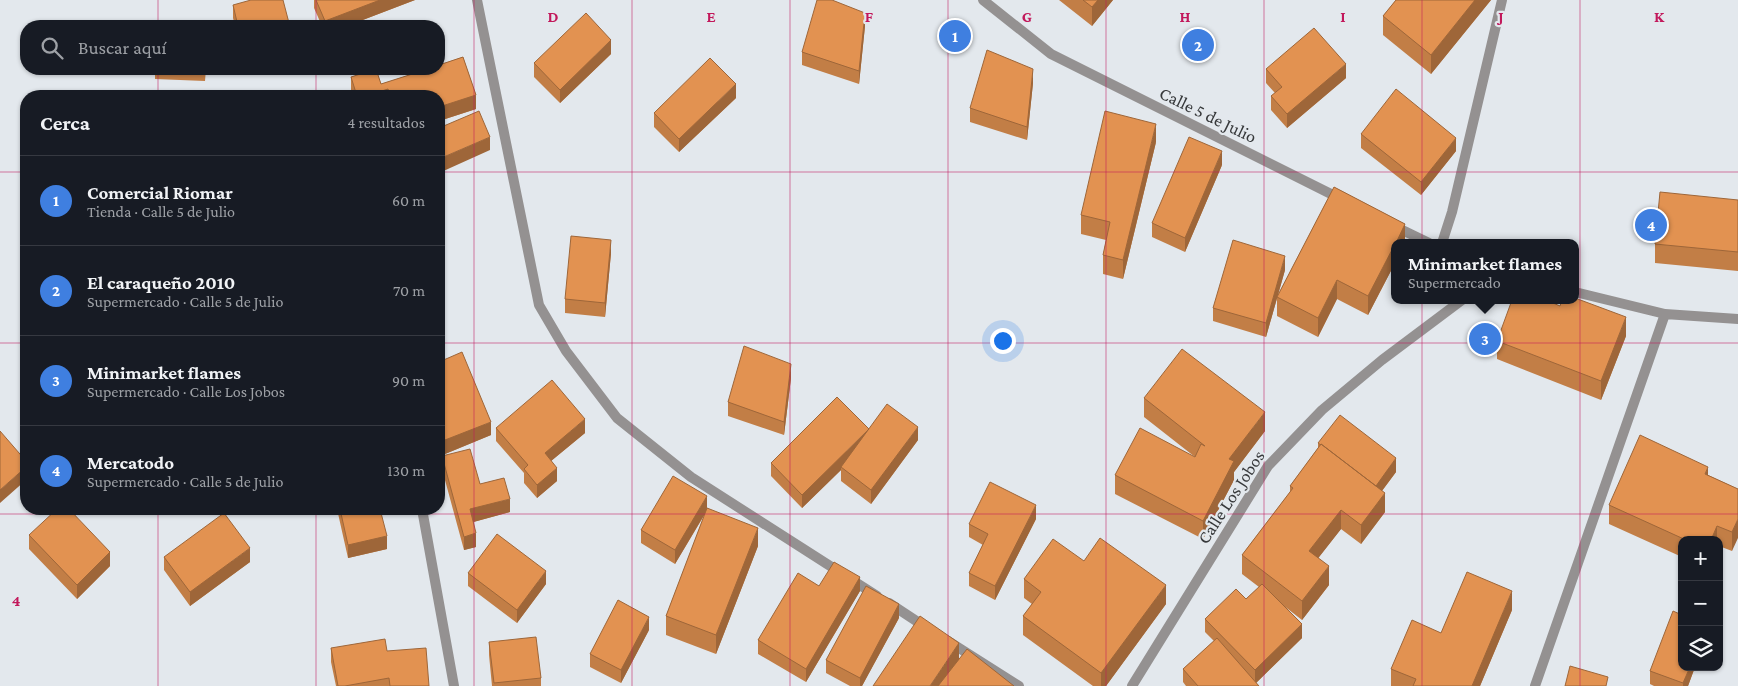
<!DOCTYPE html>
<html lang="es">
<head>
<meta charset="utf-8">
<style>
	:root { --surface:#171b24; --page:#242831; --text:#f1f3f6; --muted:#9ea1a6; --line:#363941; --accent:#a56a2b }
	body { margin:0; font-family:"Crimson Pro",serif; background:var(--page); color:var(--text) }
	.controls { position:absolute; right:15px; bottom:15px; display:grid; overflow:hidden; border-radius:10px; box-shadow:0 1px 4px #0004 }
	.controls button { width:45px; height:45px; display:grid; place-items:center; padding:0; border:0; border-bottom:1px solid var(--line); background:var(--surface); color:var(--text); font:25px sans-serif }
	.you { position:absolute; left:1002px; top:340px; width:18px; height:18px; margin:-12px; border:4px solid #fff; border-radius:50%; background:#1a73e8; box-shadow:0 0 0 8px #1a73e833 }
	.badge { display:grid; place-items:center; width:32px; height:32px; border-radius:50%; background:var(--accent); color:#fff; font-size:16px; font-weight:700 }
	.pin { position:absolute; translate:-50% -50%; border:2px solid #fff; box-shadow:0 1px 5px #0006 }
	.popup { position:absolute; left:1391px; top:239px; width:188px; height:65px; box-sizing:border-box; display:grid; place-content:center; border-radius:10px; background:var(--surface); filter:drop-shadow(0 1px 4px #0005); font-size:16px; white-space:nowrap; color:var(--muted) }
	.popup b { font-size:19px; color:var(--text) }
	.popup::after { content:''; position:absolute; left:50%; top:100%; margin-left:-10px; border:10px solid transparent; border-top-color:var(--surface) }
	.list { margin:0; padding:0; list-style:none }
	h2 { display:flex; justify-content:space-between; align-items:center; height:65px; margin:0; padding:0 20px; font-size:21px }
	h2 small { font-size:16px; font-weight:400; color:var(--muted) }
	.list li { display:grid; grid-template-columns:32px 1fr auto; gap:15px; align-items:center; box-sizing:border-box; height:90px; padding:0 20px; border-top:1px solid var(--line) }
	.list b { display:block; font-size:19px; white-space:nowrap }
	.list p { margin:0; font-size:16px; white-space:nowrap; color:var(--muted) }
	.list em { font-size:16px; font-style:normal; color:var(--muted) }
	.icon { flex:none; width:28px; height:28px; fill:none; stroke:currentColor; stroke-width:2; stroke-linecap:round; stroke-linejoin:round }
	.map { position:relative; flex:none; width:1738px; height:686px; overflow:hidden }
	.search { position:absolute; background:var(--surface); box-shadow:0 1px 4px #0004; left:20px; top:20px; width:425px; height:55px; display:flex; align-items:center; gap:12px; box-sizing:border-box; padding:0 18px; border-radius:20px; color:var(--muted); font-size:19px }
	.panel { position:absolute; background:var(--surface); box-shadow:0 1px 4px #0004; left:20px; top:90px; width:425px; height:425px; border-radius:20px }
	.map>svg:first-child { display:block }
</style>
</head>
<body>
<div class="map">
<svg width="1738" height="686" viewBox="0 0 1738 686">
	<rect width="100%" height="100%" fill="#e3e8ed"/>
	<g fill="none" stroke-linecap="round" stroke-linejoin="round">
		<path stroke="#949191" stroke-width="10" d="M477 0 539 305 566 351 617 418 691 477 877 596
			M983 0 1051 54 1341 199
			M1394 226 1429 243
			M1442 243 1452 212 1502 0
			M1575 292 1665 314 1738 319
			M422 509 454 686
			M889 603 927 628
			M948 641 1019 686
			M1132 686 1268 466 1322 410 1382 360 1462 300
			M1535 686 1665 314"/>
	</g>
	<path fill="#c27e46" d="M314 0H415L347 26H322L314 8Z
		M1059 0H1113L1092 26Z
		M1396 0H1491L1431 74 1383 35V16Z
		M233 5 289 26H235L233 18Z
		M865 26 859 84 802 65V52Z
		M611 54 560 103 534 77V63Z
		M463 57 476 95V109L439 121V96H353L351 90V77L376 69 381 84 428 69H439V65Z
		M155 69H206L205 81 155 79Z
		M1266 69 1346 78 1287 128 1271 110V96L1275 93 1266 83Z
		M1033 83 1027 140 970 122V108Z
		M736 98 679 152 654 127V113Z
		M1361 134 1456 151 1421 195 1361 148Z
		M1156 142 1123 279 1103 274V255L1106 240 1081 234V215Z
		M1222 165 1185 252 1152 237V223Z
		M1334 187 1405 224V243H1395V263L1368 315 1337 299 1318 337 1277 316V297Z
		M1738 200V271L1655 263V244Z
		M611 253 605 317 565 313V299Z
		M1285 270 1266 337 1213 321V308Z
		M1560 306 1626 336 1601 400 1497 359V341Z
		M439 362 491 435 445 454 439 438Z
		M791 378 784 435 728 416V402Z
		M1144 398 1265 431 1234 472V480L1203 539 1115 494V475L1195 457 1144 417Z
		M496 428 585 433 551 461 557 481 537 498 524 483V473L496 441Z
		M918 440 871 504 841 481V470L802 508 771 476V463Z
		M1318 443 1396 472 1382 491 1385 512 1361 544 1341 529 1318 558 1329 585 1302 620 1284 606 1302 638 1256 683 1259 686H1186L1183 682V669L1214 641 1205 632V619L1246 599 1259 587 1242 574V555L1290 492V486L1318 448Z
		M442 456 480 484 510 512 473 522 476 547 464 550 442 469Z
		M1708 475 1738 489 1732 551 1719 546V540H1682V557L1609 524V505Z
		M707 508 758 546 716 654 666 635V616L705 514 675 564 641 543V530Z
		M337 509H380L387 549 348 558Z
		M1036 519 995 600 969 586V573L983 545 969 537V524Z
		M29 535 110 566 77 599 29 549Z
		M164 557 250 562 190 606 164 570Z
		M1084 561 1166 604 1106 686H1093L1023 635V616L1032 604 1024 598V579Z
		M468 573 546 584 517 623 468 586Z
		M819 586 860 591 806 682 758 654V640Z
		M1512 610 1480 686H1391V669L1441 633Z
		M899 618 862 686H850L826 673V660Z
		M649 630 621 683 590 667V654Z
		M489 642 541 678V686H492L489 655Z
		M331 648 387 651 429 686H336L331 662Z
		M1695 667 1688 686H1654L1650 684V671Z"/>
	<path fill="#9e6639" d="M380 0H415L347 26H325V21Z
		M1098 0H1113L1092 26V7Z
		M1475 0H1491L1431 74V55Z
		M865 13V26L859 84V71Z
		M289 23V26H275Z
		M611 40V54L560 103V90Z
		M1346 64V78L1287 128V114Z
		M1033 69V83L1027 140V127Z
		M736 84V98L679 152V139Z
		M388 89V96H366Z
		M476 95V109L439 121V107Z
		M1156 124V142L1123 279V260Z
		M490 137V150L439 173V159Z
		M1456 138V151L1421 195V182Z
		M1222 151V165L1185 252V238Z
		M1405 224V243H1396Z
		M611 240V253L605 317V303Z
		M1395 244V263L1368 315V296Z
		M1285 256V270L1266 337V323Z
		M1337 280V299L1318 337V318Z
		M1626 317V336L1601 400V381Z
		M791 364V378L784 435V422Z
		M1265 412V431L1234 472V480L1203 539V521L1229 459Z
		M585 419V433L545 466V453Z
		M491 422V435L445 454V440Z
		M918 427V440L871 504V490Z
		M869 429V442L841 467V470L802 508V495Z
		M1396 458V472L1375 500V486Z
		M26 467V480L0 503V490Z
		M1708 467V485L1705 474Z
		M557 468V481L537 498V485Z
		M1385 493V512L1361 544V525Z
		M707 496V510L675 564V550Z
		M510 499V512L470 523V509Z
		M1036 505V519L995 600V586Z
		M1341 510V529L1309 570V551Z
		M1738 519V538L1732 551V532Z
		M1717 526V540H1711Z
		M758 528V546L716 654V635Z
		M476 533V547L464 550V537Z
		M387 536V549L348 558V545Z
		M250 548V562L190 606V592Z
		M110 552V566L77 599V585Z
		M1329 566V585L1302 620V601Z
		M546 571V584L517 623V610Z
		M860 577V591L806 682V669Z
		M1166 585V604L1106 686H1101V673Z
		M1512 591V610L1480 686H1472Z
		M899 604V618L862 686H860V678Z
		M649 617V630L621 683V670Z
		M1302 624V638L1255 684V670Z
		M959 643V662L943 686H930Z
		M1690 667H1695L1688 686H1683V683Z"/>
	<path fill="#e29251" stroke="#9e6639" d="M251 0H283L289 23 275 26H238L233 5Z
		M316 0H380L325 21Z
		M817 0H832L865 13 859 71 802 52Z
		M1083 0H1098L1092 7Z
		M1396 0H1475L1431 55 1383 16Z
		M586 13 611 40 560 90 534 63Z
		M1314 28 1346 64 1287 114 1271 96 1282 87 1266 69Z
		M987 50 1033 69 1027 127 970 108Z
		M463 57 476 95 439 107V96H391L388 89 366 96H357L351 77 376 69 381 84 428 69H439V65Z
		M710 58 736 84 679 139 654 113Z
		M1396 89 1456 138 1421 182 1361 134Z
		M479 111 490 137 439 159V128Z
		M1105 111 1156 124 1123 260 1103 255 1110 222 1081 215Z
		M1189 137 1222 151 1185 238 1152 223Z
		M1334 187 1405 224 1396 243H1395V244L1368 296 1337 280 1318 318 1277 297Z
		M1660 192 1738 200V252L1655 244Z
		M571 236 611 240 605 303 565 299Z
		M1233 240 1285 256 1266 323 1213 308Z
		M1575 298 1626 317 1601 381 1497 341 1512 300H1546L1560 306 1562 300H1575Z
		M744 346 791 364 784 422 728 402Z
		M1182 349 1265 412 1229 459 1234 461 1203 521 1115 475 1140 428 1195 457 1201 444 1205 446 1144 398Z
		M462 352 491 422 445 440 439 424V362Z
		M552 380 585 419 545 453 557 468 537 485 524 469 528 465 496 428Z
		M837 397 869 429 802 495 771 463Z
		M887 404 918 427 871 490 841 467Z
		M1340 415 1396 458 1376 486 1321 444V445L1318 443Z
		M0 431 26 461V467L0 490Z
		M1640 435 1708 467 1705 474 1738 489V519L1732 532 1717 526 1711 540H1686L1609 505Z
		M1321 444 1385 493 1361 525 1341 510 1309 551 1329 566 1302 601 1242 555 1293 488 1290 486Z
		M470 449 480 484 504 478 510 499 470 509 476 533 464 537 442 456Z
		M673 476 707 496 675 550 641 530Z
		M990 482 1036 505 995 586 969 573 988 534 969 524Z
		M707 508 758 528 716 635 666 616Z
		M57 509H69L110 552 77 585 29 535Z
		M340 509H380L387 536 348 545Z
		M224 513 250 548 190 592 164 557Z
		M497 534 546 571 517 610 468 573Z
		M1100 538 1166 585 1101 673 1023 616 1041 592 1024 579 1053 539 1084 561Z
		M834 562 860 577 806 669 758 640 798 573 819 586Z
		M1467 572 1512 591 1472 686H1413L1416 679 1391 669 1412 620 1441 633Z
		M1262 584 1302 624 1255 670 1205 619 1236 589 1246 599Z
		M866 586 899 604 860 678 826 660Z
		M618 600 649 617 621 670 590 654Z
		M1673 611 1682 615V667H1690L1683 683 1650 671Z
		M920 616 959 643 930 686H873Z
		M536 637 541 678 494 683 489 642Z
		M1217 638 1259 686H1198L1183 669Z
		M385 639 387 651 426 648 429 686H390L389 678 345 686H338L331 648Z
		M967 649 1014 686H938Z
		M1570 666 1608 677 1606 686H1565Z"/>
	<path fill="none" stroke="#c2185b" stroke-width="1" stroke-opacity="0.55" d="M158 0V26M316 0V26M474 0V686M632 0V686M790 0V686M948 0V686M1106 0V686M1264 0V686M1422 0V686M1580 0V686M158 69V96M316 69V96M0 172H26M439 172H1738M0 343H26M439 343H1738M158 509V686M316 509V686M0 514H1738"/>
	<g text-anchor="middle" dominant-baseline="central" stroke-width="4.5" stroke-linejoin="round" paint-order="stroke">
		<g font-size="18" fill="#37393b" stroke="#e3e8ed">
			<text transform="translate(1208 115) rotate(26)">Calle 5 de Julio</text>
			<text transform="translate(1231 497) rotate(-57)">Calle Los Jobos</text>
		</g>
	</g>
	<g font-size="16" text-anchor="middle" font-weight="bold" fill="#c2185b" stroke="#e3e8ed" stroke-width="4.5" stroke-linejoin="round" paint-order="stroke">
		<text x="553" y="22">D</text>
		<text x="711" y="22">E</text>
		<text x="869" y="22">F</text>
		<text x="1027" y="22">G</text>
		<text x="1185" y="22">H</text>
		<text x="1343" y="22">I</text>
		<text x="1501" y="22">J</text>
		<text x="1659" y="22">K</text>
		<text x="16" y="606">4</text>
	</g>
</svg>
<div class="controls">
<button>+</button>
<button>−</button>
<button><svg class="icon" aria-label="layers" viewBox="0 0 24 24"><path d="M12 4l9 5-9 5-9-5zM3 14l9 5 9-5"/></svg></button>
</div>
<div class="you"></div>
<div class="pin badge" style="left:955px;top:36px;background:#3f7fe0">1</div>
<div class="pin badge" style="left:1198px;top:45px;background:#3f7fe0">2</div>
<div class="pin badge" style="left:1485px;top:339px;background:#3f7fe0">3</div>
<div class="popup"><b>Minimarket flames</b>Supermercado</div>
<div class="pin badge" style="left:1651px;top:225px;background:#3f7fe0">4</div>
<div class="search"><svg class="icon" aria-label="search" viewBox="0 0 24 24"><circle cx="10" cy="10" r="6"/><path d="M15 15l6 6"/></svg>Buscar aquí</div>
<section class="panel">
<h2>Cerca<small>4 resultados</small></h2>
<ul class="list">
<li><span class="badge" style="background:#3f7fe0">1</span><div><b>Comercial Riomar</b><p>Tienda · Calle 5 de Julio</p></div><em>60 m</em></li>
<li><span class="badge" style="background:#3f7fe0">2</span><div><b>El caraqueño 2010</b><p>Supermercado · Calle 5 de Julio</p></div><em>70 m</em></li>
<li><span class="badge" style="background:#3f7fe0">3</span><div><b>Minimarket flames</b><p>Supermercado · Calle Los Jobos</p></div><em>90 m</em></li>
<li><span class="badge" style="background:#3f7fe0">4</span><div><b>Mercatodo</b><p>Supermercado · Calle 5 de Julio</p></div><em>130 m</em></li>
</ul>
</section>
</div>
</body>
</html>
